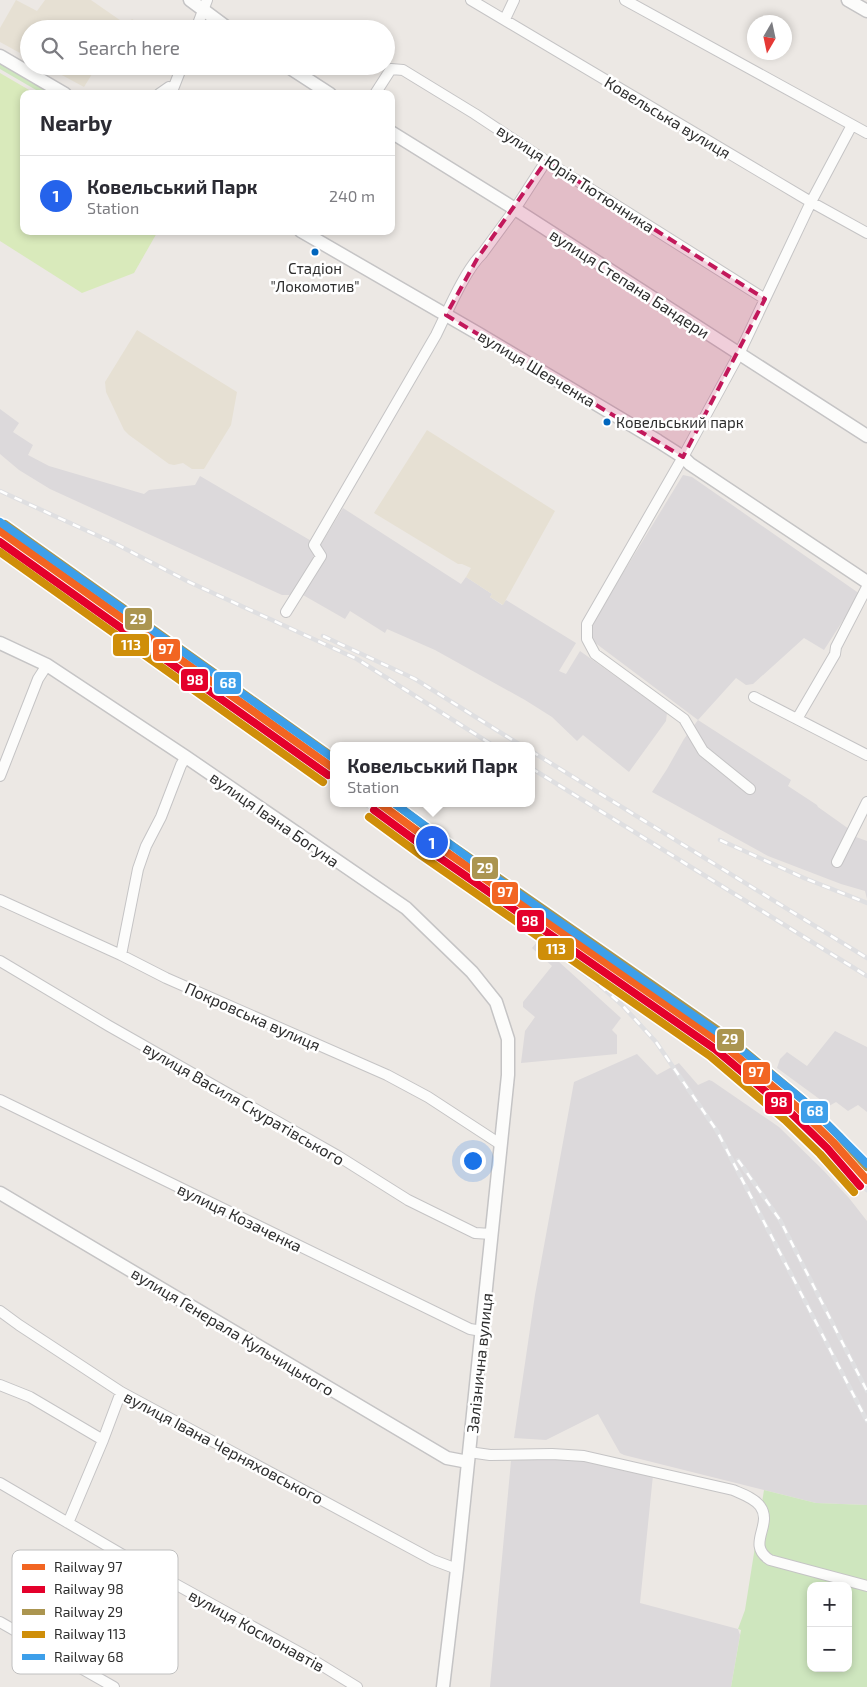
<!DOCTYPE html>
<html lang="en">
<head>
<meta charset="utf-8">
<style>
	:root { --surface:#fff; --page:#f2f2f3; --text:#2b2b33; --muted:#7c7c81; --line:#e1e1e2; --accent:#2563eb }
	body { margin:0; font-family:"Exo 2",sans-serif; background:var(--page); color:var(--text) }
	.controls { position:absolute; right:15px; bottom:15px; display:grid; overflow:hidden; border-radius:10px; box-shadow:0 2px 8px #0003 }
	.controls button { width:45px; height:45px; display:grid; place-items:center; padding:0; border:0; border-bottom:1px solid var(--line); background:var(--surface); color:var(--text); font:25px sans-serif }
	.compass { position:absolute; left:747px; top:15px; width:45px; height:45px; border-radius:50%; background:var(--surface); box-shadow:0 2px 8px #0003; rotate:189deg }
	.you { position:absolute; left:472px; top:1160px; width:18px; height:18px; margin:-12px; border:4px solid #fff; border-radius:50%; background:#1a73e8; box-shadow:0 0 0 8px #1a73e833 }
	.badge { display:grid; place-items:center; width:32px; height:32px; border-radius:50%; background:var(--accent); color:#fff; font-size:16px; font-weight:700 }
	.pin { position:absolute; translate:-50% -50%; border:2px solid #fff; box-shadow:0 1px 5px #0006 }
	.popup { position:absolute; left:330px; top:742px; width:205px; height:65px; box-sizing:border-box; display:grid; place-content:center; border-radius:10px; background:var(--surface); filter:drop-shadow(0 1px 4px #0005); font-size:16px; white-space:nowrap; color:var(--muted) }
	.popup b { font-size:19px; color:var(--text) }
	.popup::after { content:''; position:absolute; left:50%; top:100%; margin-left:-10px; border:10px solid transparent; border-top-color:var(--surface) }
	.list { margin:0; padding:0; list-style:none }
	h2 { display:flex; justify-content:space-between; align-items:center; height:65px; margin:0; padding:0 20px; font-size:21px }
	h2 small { font-size:16px; font-weight:400; color:var(--muted) }
	.list li { display:grid; grid-template-columns:32px 1fr auto; gap:15px; align-items:center; box-sizing:border-box; height:80px; padding:0 20px; border-top:1px solid var(--line) }
	.list b { display:block; font-size:19px; white-space:nowrap }
	.list p { margin:0; font-size:16px; white-space:nowrap; color:var(--muted) }
	.list em { font-size:16px; font-style:normal; color:var(--muted) }
	.icon { flex:none; width:28px; height:28px; fill:none; stroke:currentColor; stroke-width:2; stroke-linecap:round; stroke-linejoin:round }
	.map { position:relative; flex:none; width:867px; height:1687px; overflow:hidden }
	.search { position:absolute; background:var(--surface); box-shadow:0 2px 8px #0003; left:20px; top:20px; width:375px; height:55px; display:flex; align-items:center; gap:12px; box-sizing:border-box; padding:0 18px; border-radius:28px; color:var(--muted); font-size:19px }
	.panel { position:absolute; background:var(--surface); box-shadow:0 2px 8px #0003; left:20px; top:90px; width:375px; height:145px; border-radius:10px }
	.map>svg:first-child { display:block }
</style>
</head>
<body>
<div class="map">
<svg width="867" height="1687" viewBox="0 0 867 1687">
	<rect width="100%" height="100%" fill="#ece8e4"/>
	<path fill="#dcd9db" d="M0 409 19 423 13 432 33 445 28 455 49 466 144 494 149 490 195 485 200 476 320 546 343 508 461 584 466 577 492 594 490 597 502 605 506 600 576 643 559 671 566 674 580 651 667 713 666 721 629 772 583 735 577 741 552 717 525 700 435 650 387 629 385 633 350 611 345 619 303 595H282L50 489 19 470 0 454Z
		M683 475 692 477 860 594 824 650 804 638 753 684 746 685 736 678 698 720 791 780 788 786 817 805 818 807 849 829 856 837 867 841V899L865 891 841 884 768 856 652 792 667 769 684 739 698 720 594 642 590 627Z
		M537 942 621 1018 612 1030 617 1035V1054L521 1063 525 1031 535 1017 523 1007V1002L552 966 532 948Z
		M835 1031 867 1047V1112L858 1105 848 1111 836 1102 829 1106 777 1068 780 1059 787 1052 807 1066Z
		M637 1054 657 1075 679 1063 698 1085 709 1080 712 1081 779 1127 824 1171 849 1198 867 1221V1505L816 1503 624 1455 620 1453 598 1414 546 1440 514 1438 535 1295 574 1082Z
		M569 1456 583 1457 624 1471 653 1475 640 1603 738 1629 740 1635 731 1687H490L511 1461Z"/>
	<path fill="#e6e0d3" d="M16 0 37 11 45 0H91L127 25 132 19 146 29H29V58L0 42V28Z
		M45 66H97L84 87Z
		M137 330 237 392 231 425 204 469H192L183 463 174 465 169 464 129 435 124 430 106 392 105 382Z
		M427 430 555 511 503 605 490 597 492 594 466 577 471 568 462 564H458L374 513Z"/>
	<path fill="#cee6be" fill-rule="evenodd" d="M0 62 54 94H43L0 69Z
		M764 1490 816 1503 867 1505V1687H731L741 1630 738 1629 745 1610ZM811 1586H848V1668H811Z"/>
	<path fill="#d9eabb" d="M0 73 36 94H24V231H158L134 273 82 293 0 241Z"/>
	<g fill="none" stroke-linecap="round" stroke-linejoin="round">
		<defs>
			<path id="minor" d="M471 0 811 202 867 233
				M625 0 867 133
				M505 19 514 0
				M196 29 207 0
				M159 94 169 87 173 89 182 66
				M375 94 391 69 403 70 475 114 546 161 765 299
				M286 612 321 556 314 545 436 335C447 313 465 270 482 254L515 209 546 161
				M754 697 867 755
				M797 719 835 654 836 647 867 587
				M0 776 38 679 47 665
				M750 789 703 751 684 719 595 654 587 639V624L683 457 739 354 811 202 852 125
				M837 862 867 802
				M0 900 121 955 166 978 387 1075 428 1097 500 1144
				M121 955 138 869 146 846 161 817 181 765 186 757
				M0 961 109 1026 338 1156 408 1200 475 1233 492 1234
				M0 1100 470 1329 482 1331
				M0 1311 19 1325 121 1392 433 1560 457 1569
				M0 1385 30 1397 103 1440
				M469 1452 490 1455 552 1454 584 1456 733 1490C742 1494 754 1498 760 1506 774 1525 745 1544 770 1560L867 1586
				M0 1483 128 1558 313 1660 357 1687
				M68 1523 103 1440 121 1392
				M0 1622 114 1687"/>
			<path id="tertiary" d="M190 0 229 29
				M848 0 867 11
				M0 56 65 94
				M287 66 330 94
				M391 132 515 209 867 436
				M301 231 479 334 658 441 683 457 690 464 867 582
				M0 643 47 665 186 757 406 908 472 972 496 1002 508 1039V1075L457 1569 443 1687
				M0 1193 447 1458 468 1462"/>
		</defs>
		<use href="#minor" stroke="#c5c4c5" stroke-width="12"/>
		<use href="#tertiary" stroke="#c5c4c5" stroke-width="15"/>
		<use href="#minor" stroke="#fcfcfb" stroke-width="10"/>
		<use href="#tertiary" stroke="#fcfcfb" stroke-width="12"/>
		<defs>
			<path id="rail" d="M0 491 116 544 189 582 357 659 494 746
				M0 540 333 780
				M323 636 415 679 522 746
				M531 751 867 958
				M531 768 867 976
				M364 803 455 869 730 1059C780 1098 826 1141 867 1190
				M720 840 804 878 867 903
				M497 909 597 983 622 1005 656 1042 717 1131 867 1421
				M738 1160 780 1220 867 1391"/>
		</defs>
		<use href="#rail" stroke="#dfdfe1" stroke-width="4.5"/>
		<use href="#rail" stroke="#fff" stroke-width="2.5" stroke-dasharray="8" stroke-linecap="butt"/>
		<defs>
			<path id="rail-1" d="M0 531 333 768
				M379 803 432 842 720 1042 797 1107 833 1142 867 1180"/>
			<path id="rail-2" d="M0 542 328 775
				M374 810 427 849 715 1049 791 1113 827 1148 860 1186"/>
			<path id="rail-3" d="M5 524 333 757
				M394 803 437 835 725 1035 803 1100 839 1136 867 1167"/>
			<path id="rail-4" d="M0 552 323 782
				M369 817 422 856 710 1056 785 1120 820 1154 854 1192"/>
			<path id="rail-5" d="M0 522 333 758
				M394 803 489 873 733 1043 803 1100 867 1164"/>
		</defs>
		<use href="#rail-1" stroke="#fff" stroke-width="11"/>
		<use href="#rail-2" stroke="#fff" stroke-width="11"/>
		<use href="#rail-3" stroke="#fff" stroke-width="11"/>
		<use href="#rail-4" stroke="#fff" stroke-width="11"/>
		<use href="#rail-5" stroke="#fff" stroke-width="11"/>
		<use href="#rail-1" stroke="#f26522" stroke-width="8"/>
		<use href="#rail-2" stroke="#e4002b" stroke-width="8"/>
		<use href="#rail-3" stroke="#ab9550" stroke-width="8"/>
		<use href="#rail-4" stroke="#cf8e09" stroke-width="8"/>
		<use href="#rail-5" stroke="#3d9fea" stroke-width="8"/>
	</g>
	<path fill="#c2185b" fill-opacity="0.2" stroke="#c2185b" stroke-width="4" stroke-dasharray="10 6" stroke-linejoin="round" d="M546 161 765 299 683 457 446 315 477 259Z"/>
	<g fill="#0065bd" stroke="#fff" stroke-width="2">
		<circle cx="315" cy="252" r="4.5"/>
		<circle cx="607" cy="422" r="4.5"/>
	</g>
	<g text-anchor="middle" dominant-baseline="central" stroke-width="5" stroke-linejoin="round" paint-order="stroke">
		<g font-size="15" fill="#2e2e2e" stroke="#fff">
			<text x="315" y="268">Стадіон<tspan x="315" dy="18">"Локомотив"</tspan></text>
			<text x="616" y="422" text-anchor="start">Ковельський парк</text>
		</g>
		<g font-size="16" fill="#2e2e2e" stroke="#fff">
			<text transform="translate(668 117) rotate(31)">Ковельська вулиця</text>
			<text transform="translate(576 178) rotate(33)">вулиця Юрія Тютюнника</text>
			<text transform="translate(630 283) rotate(33)">вулиця Степана Бандери</text>
			<text transform="translate(537 368) rotate(31)">вулиця Шевченка</text>
			<text transform="translate(275 819) rotate(35)">вулиця Івана Богуна</text>
			<text transform="translate(253 1016) rotate(24)">Покровська вулиця</text>
			<text transform="translate(244 1103) rotate(30)">вулиця Василя Скуратівського</text>
			<text transform="translate(240 1217) rotate(26)">вулиця Козаченка</text>
			<text transform="translate(233 1331) rotate(31)">вулиця Генерала Кульчицького</text>
			<text transform="translate(479 1363) rotate(-84)">Залізнична вулиця</text>
			<text transform="translate(224 1447) rotate(28)">вулиця Івана Черняховського</text>
			<text transform="translate(257 1630) rotate(29)">вулиця Космонавтів</text>
		</g>
	</g>
	<rect x="12" y="1550" width="166" height="124" rx="8" fill="#fff" stroke="#c0c0c0" stroke-width="1"/>
	<rect x="22" y="1564" width="23" height="6" fill="#f26522"/>
	<rect x="22" y="1586" width="23" height="7" fill="#e4002b"/>
	<rect x="22" y="1609" width="23" height="6" fill="#ab9550"/>
	<rect x="22" y="1631" width="23" height="7" fill="#cf8e09"/>
	<rect x="22" y="1654" width="23" height="6" fill="#3d9fea"/>
	<g font-size="14" fill="#2e2e2e">
		<text x="54" y="1572">Railway 97</text>
		<text x="54" y="1594">Railway 98</text>
		<text x="54" y="1617">Railway 29</text>
		<text x="54" y="1639">Railway 113</text>
		<text x="54" y="1662">Railway 68</text>
	</g>
	<g stroke="#fff" stroke-width="2">
		<rect x="124" y="607" width="29" height="24" rx="5" fill="#ab9550"/>
		<rect x="112" y="633" width="38" height="24" rx="5" fill="#cf8e09"/>
		<rect x="152" y="638" width="29" height="24" rx="5" fill="#f26522"/>
		<rect x="180" y="668" width="29" height="24" rx="5" fill="#e4002b"/>
		<rect x="213" y="671" width="29" height="24" rx="5" fill="#3d9fea"/>
		<rect x="471" y="856" width="28" height="24" rx="5" fill="#ab9550"/>
		<rect x="491" y="881" width="28" height="24" rx="5" fill="#f26522"/>
		<rect x="516" y="909" width="29" height="24" rx="5" fill="#e4002b"/>
		<rect x="537" y="937" width="38" height="24" rx="5" fill="#cf8e09"/>
		<rect x="716" y="1028" width="29" height="24" rx="5" fill="#ab9550"/>
		<rect x="742" y="1061" width="29" height="24" rx="5" fill="#f26522"/>
		<rect x="764" y="1091" width="29" height="24" rx="5" fill="#e4002b"/>
		<rect x="800" y="1100" width="29" height="24" rx="5" fill="#3d9fea"/>
	</g>
	<g font-size="14" text-anchor="middle" font-weight="bold" fill="#fff">
		<text x="138" y="624">29</text>
		<text x="131" y="650">113</text>
		<text x="166" y="654">97</text>
		<text x="195" y="685">98</text>
		<text x="228" y="688">68</text>
		<text x="485" y="873">29</text>
		<text x="505" y="897">97</text>
		<text x="530" y="926">98</text>
		<text x="556" y="954">113</text>
		<text x="730" y="1044">29</text>
		<text x="756" y="1077">97</text>
		<text x="779" y="1107">98</text>
		<text x="815" y="1116">68</text>
	</g>
</svg>
<div class="controls">
<button>+</button>
<button>−</button>
</div>
<svg class="compass" viewBox="-18 -18 36 36"><path d="M0-13l5 13h-10z" fill="#e53935"/><path d="M0 13l5-13h-10z" fill="#7c7c81"/></svg>
<div class="you"></div>
<div class="pin badge" style="left:432px;top:842px">1</div>
<div class="popup"><b>Ковельський Парк</b>Station</div>
<div class="search"><svg class="icon" aria-label="search" viewBox="0 0 24 24"><circle cx="10" cy="10" r="6"/><path d="M15 15l6 6"/></svg>Search here</div>
<section class="panel">
<h2>Nearby<small></small></h2>
<ul class="list">
<li><span class="badge">1</span><div><b>Ковельський Парк</b><p>Station</p></div><em>240 m</em></li>
</ul>
</section>
</div>
</body>
</html>
